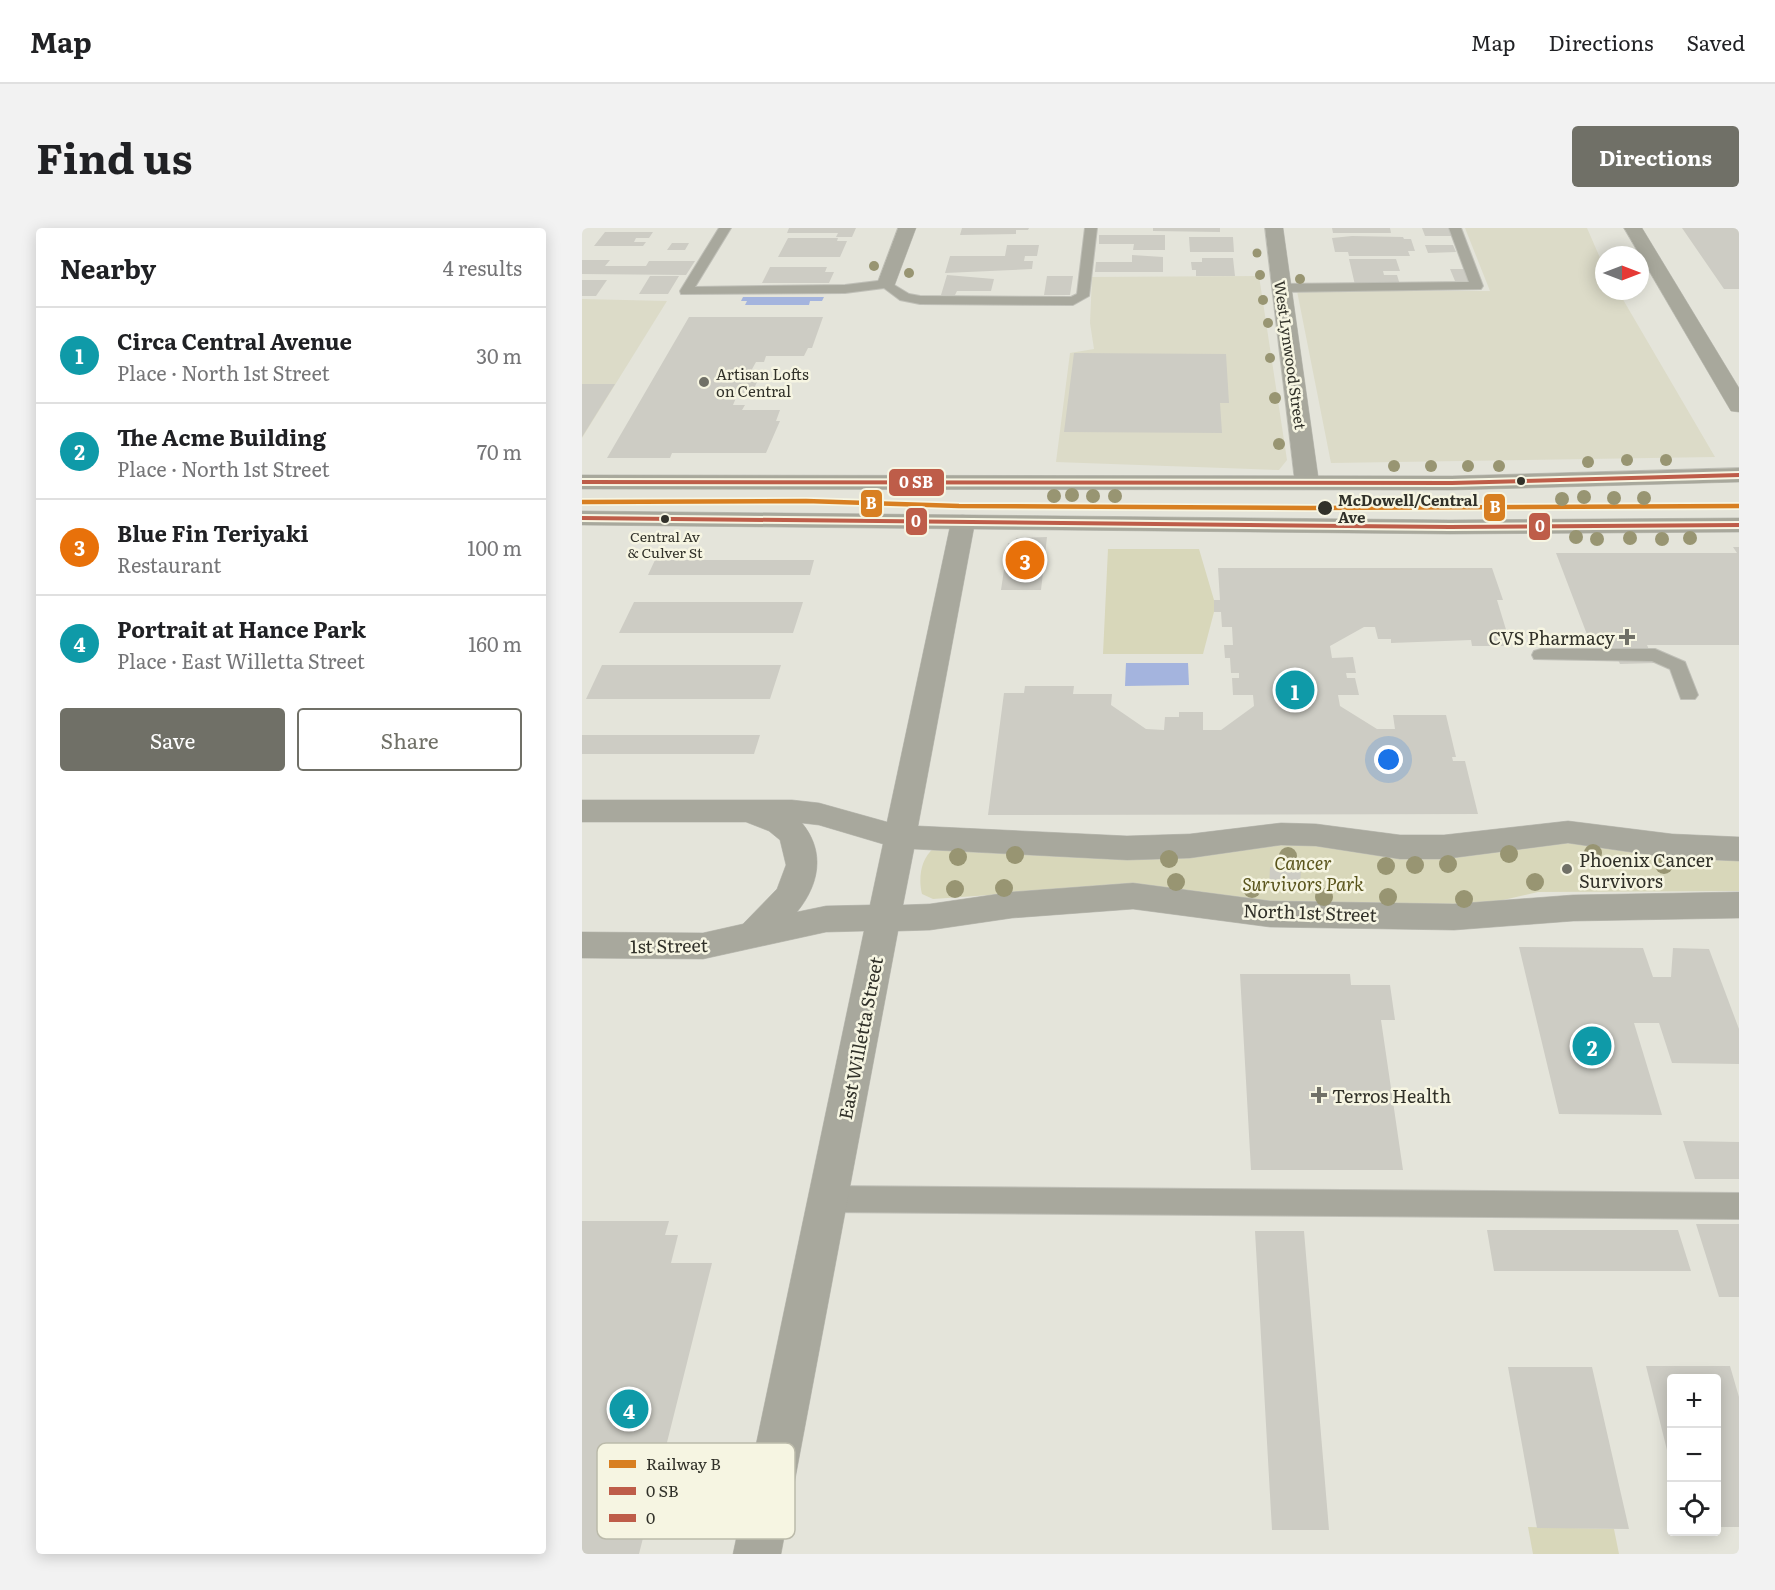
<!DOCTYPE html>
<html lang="en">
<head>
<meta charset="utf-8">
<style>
	:root { --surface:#fff; --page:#f2f2f2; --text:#202124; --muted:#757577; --line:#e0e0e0; --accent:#707067 }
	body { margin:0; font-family:Literata,serif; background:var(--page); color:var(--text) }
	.controls { position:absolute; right:18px; bottom:18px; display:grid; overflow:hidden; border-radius:6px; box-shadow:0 3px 15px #0003 }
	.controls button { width:54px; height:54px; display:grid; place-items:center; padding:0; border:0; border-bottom:2px solid var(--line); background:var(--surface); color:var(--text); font:30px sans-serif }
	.compass { position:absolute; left:1013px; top:18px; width:54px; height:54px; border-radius:50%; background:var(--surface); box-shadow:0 3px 15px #0003; rotate:90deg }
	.you { position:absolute; left:807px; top:532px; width:21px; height:21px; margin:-15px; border:4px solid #fff; border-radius:50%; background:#1a73e8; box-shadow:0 0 0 9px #1a73e833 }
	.badge { display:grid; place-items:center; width:39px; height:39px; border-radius:50%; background:var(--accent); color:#fff; font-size:20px; font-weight:700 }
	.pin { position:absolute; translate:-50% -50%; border:3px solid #fff; box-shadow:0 2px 6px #0006 }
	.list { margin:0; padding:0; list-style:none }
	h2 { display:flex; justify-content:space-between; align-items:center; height:78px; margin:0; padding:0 24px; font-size:26px }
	h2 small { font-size:20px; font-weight:400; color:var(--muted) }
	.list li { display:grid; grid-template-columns:39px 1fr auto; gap:18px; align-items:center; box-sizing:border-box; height:96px; padding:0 24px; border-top:2px solid var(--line) }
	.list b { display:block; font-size:22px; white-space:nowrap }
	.list p { margin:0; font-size:20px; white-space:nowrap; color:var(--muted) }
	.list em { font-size:20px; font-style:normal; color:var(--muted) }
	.actions { display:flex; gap:12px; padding:18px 24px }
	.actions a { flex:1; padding:14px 0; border:2px solid var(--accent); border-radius:6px; text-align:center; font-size:21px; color:var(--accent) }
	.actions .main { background:var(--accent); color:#fff }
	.icon { flex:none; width:33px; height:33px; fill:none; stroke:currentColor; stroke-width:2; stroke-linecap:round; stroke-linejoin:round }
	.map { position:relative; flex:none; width:1157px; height:1326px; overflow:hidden; border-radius:6px }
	header { display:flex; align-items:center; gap:36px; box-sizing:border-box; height:84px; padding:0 30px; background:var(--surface); border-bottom:2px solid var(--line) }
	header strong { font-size:28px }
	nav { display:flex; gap:33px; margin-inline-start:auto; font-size:21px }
	.intro { display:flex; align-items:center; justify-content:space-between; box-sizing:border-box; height:144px; padding:0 36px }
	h1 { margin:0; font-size:42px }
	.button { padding:15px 27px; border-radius:6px; background:var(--accent); color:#fff; font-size:21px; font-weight:700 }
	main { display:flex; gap:36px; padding:0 36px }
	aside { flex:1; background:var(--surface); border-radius:6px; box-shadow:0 3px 15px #0003 }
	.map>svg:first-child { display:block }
</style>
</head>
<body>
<header>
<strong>Map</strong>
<nav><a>Map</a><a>Directions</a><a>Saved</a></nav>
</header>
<div class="intro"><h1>Find us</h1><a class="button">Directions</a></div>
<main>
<aside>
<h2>Nearby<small>4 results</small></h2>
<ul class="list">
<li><span class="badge" style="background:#0f9aa8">1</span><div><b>Circa Central Avenue</b><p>Place · North 1st Street</p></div><em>30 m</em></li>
<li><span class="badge" style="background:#0f9aa8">2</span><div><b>The Acme Building</b><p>Place · North 1st Street</p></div><em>70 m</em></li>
<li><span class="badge" style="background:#e8710a">3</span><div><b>Blue Fin Teriyaki</b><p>Restaurant</p></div><em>100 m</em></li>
<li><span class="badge" style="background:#0f9aa8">4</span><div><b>Portrait at Hance Park</b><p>Place · East Willetta Street</p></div><em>160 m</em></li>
</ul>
<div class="actions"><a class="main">Save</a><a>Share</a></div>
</aside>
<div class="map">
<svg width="1157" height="1326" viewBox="0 0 1157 1326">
	<rect width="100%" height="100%" fill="#e4e4da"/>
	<path fill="#dcdbc8" d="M883 0H1005L1022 39V63H1036L1133 229 749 235 715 63H908Z
		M677 48 705 232 697 242 474 234 488 125 512 121 508 95 510 49Z
		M0 71 85 73 0 210Z"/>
	<path fill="#d8d7ba" d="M526 321H617L632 372V384L621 426H521Z
		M974 613 1157 627V663L956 664 895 678H685L481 662 351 671 340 666C336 650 339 630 352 620Z
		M946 1299 1032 1301 1037 1326H951Z"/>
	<path fill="#a4b4de" d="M161 69H242L240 73H228L227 77H163L165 73H159Z
		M544 435H606L607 457 543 458Z"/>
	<path fill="#cdccc4" d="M207 0H274L270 9H254L256 5H205Z
		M380 0H447L446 2H434V6L378 7Z
		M571 0H638V4L571 3Z
		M750 0H808L809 5H751Z
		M840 0H867L870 8H843Z
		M1100 0H1157V61H1142Z
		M23 4H71L67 10H54L52 14H64L61 18H12Z
		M517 7H583V22H551L552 16H517Z
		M770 8 821 9 822 11H829L833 23H826L828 28H767L766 24H753L750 10Z
		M607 9H651L652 24H608Z
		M206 10H256L255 13H265L258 29H196Z
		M90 15H107L103 22H85Z
		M425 17H457L455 28H443L442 33H451L450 41 363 45 368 28H423Z
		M843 17H871L874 24 846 25Z
		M550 27 581 29V44H513L514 34H550Z
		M620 30H651L653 48H614V42H610L609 34H620Z
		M767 31H814L818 43H801L802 47H815L818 57H773Z
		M0 32H28L23 38H64L67 33H113L104 47 0 46Z
		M188 39H245L243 44H252L247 55H180Z
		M868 41H882L887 53H873Z
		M365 47 412 51 409 63H375L373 67H359Z
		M68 48H97L86 66H57Z
		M465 48H491L488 67H462Z
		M0 52H25L14 68H0Z
		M107 89H241L230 120H226L222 128H184L182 134H174L169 143H180L170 165H156L151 177H163L160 182H198L194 193H198L184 225H90L88 230H25Z
		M492 125 644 126 647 175H638L640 205 482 204Z
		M0 156H33L0 209Z
		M465 309 459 362H419L426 315H433L434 310Z
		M1151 319H1157V417H1065L1073 435 1038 436 1029 417H1009L974 325H1155Z
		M73 332H232L228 347H66Z
		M636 340H910L921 372H915L929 418H890L889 412 809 415V411H796L793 399H782L748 418 750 430 771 429 774 445H764L765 450H773L777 467H756L758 478 795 501H813L811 487H864L874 529H870L871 533H883L896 586 406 587 422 465H442L443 458H492L491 466H530L529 477 564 501 582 502 583 489H597V484H621V502H639L672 478 671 467H651L650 450H657V445H649L648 430H643L642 417H651L650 399H640L639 384H632V372H638Z
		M52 374H221L211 405H37Z
		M20 437H199L188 471H4Z
		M0 507H178L172 526H0Z
		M688 639 719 642 718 663 687 660Z
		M937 719 1061 720 1071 749H1089L1091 720 1127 721 1157 801V836L1090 835 1077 795H1052L1080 887 977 886Z
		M658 746H768L769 757H808L813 792H799L821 942H669Z
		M1101 913 1157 914V951H1113Z
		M0 993H87L83 1007H96L89 1035H130L57 1326H0Z
		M1114 996H1157V1069H1137Z
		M905 1002H1096L1109 1043H912Z
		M673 1003H722L747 1302H690Z
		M1064 1138H1148L1157 1169V1299H1134V1150H1090L1089 1238Z
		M926 1139H1010L1047 1301 955 1300Z"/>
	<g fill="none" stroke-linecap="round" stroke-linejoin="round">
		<defs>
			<path id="service" d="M137 0H149L113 59 263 57 304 52 327 66 338 68 489 69 495 66 503 0H515L507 68 491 77 338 76 318 72 302 60 263 65 99 66 98 63Z
				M867 0H879L901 58 899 61 700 64 694 60 700 56 887 54Z
				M959 421H1073L1103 434 1116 467 1113 471H1099L1088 441 1070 433 952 431 950 427 952 423Z
				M245 958 1157 965V991L245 984 235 980 231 971 235 962Z"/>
			<path id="minor" d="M316 0H334L313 56 311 60H297L295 56Z
				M683 0H701L737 255 733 260H717L713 255Z
				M381 287 390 289 393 294 336 598 545 608 608 606 699 595 734 596 818 607H862L986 593 1090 606 1157 609V633L1090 630 986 615 862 631H818L734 618 699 617 608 630 545 632 332 621 321 677 348 676 430 664 551 655 688 673 872 676 991 667 1157 664V690L991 693 872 702 688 699 551 681 430 690 348 702 316 703 199 1326H151L282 703 244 704 121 731 0 730V704L121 705 161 696 195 661 204 637 198 612 187 603 164 594H0V572H210L237 575 305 594 369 294 372 289ZM220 595 237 597 301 616 288 677 244 678 215 684C237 657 244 624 220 595Z"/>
			<path id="primary" d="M1042 0H1060L1157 160V184L1149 183 1146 178Z
				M1157 240V254L870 262 0 261V247L870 248Z
				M0 283 868 292 1157 290V304L868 306 0 297Z"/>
		</defs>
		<use href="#service" stroke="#bfbfb7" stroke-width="2"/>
		<use href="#minor" stroke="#bfbfb7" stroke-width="1"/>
		<use href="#primary" stroke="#bfbfb7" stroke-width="1"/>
		<use href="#service" fill="#a8a89d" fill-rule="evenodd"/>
		<use href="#minor" fill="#a8a89d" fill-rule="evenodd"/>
		<use href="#primary" fill="#a8a89c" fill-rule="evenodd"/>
		<defs>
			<path id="bus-1" d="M0 254 870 255 1157 247"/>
			<path id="bus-2" d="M0 290 868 299 1157 297"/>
		</defs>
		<use href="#bus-1" stroke="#f6f5e2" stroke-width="8"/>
		<use href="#bus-2" stroke="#f6f5e2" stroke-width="8"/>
		<use href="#bus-1" stroke="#be5d49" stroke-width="4"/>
		<use href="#bus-2" stroke="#be5d49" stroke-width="4"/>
		<defs>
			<path id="rail-1" d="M0 274 224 273 377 278 728 280 1157 278"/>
		</defs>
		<use href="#rail-1" stroke="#f6f5e2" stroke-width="8"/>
		<use href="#rail-1" stroke="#d87f21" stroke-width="4.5"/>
	</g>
	<g fill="#989572">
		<circle cx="675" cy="25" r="4.5"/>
		<circle cx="292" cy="38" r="5"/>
		<circle cx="327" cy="45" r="5"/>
		<circle cx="678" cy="47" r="5"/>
		<circle cx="718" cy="51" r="5"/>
		<circle cx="681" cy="72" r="5"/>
		<circle cx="686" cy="95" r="5"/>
		<circle cx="688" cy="130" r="5"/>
		<circle cx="693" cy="170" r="6"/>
		<circle cx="697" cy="216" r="6"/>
		<circle cx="1045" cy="232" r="6"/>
		<circle cx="1084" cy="232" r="6"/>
		<circle cx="1006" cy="234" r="6"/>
		<circle cx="812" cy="238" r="6"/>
		<circle cx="849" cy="238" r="6"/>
		<circle cx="886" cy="238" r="6"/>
		<circle cx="917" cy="238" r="6"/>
		<circle cx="490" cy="267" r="7"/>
		<circle cx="472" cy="268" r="7"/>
		<circle cx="511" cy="268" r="7"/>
		<circle cx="533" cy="268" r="7"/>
		<circle cx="1002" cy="269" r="7"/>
		<circle cx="1032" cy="270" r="7"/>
		<circle cx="1062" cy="270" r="7"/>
		<circle cx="980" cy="271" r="7"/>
		<circle cx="994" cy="309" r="7"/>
		<circle cx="1048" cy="310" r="7"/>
		<circle cx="1108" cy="310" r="7"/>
		<circle cx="1015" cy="311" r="7"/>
		<circle cx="1080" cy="311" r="7"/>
		<circle cx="1011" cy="625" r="9"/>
		<circle cx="927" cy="626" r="9"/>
		<circle cx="433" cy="627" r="9"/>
		<circle cx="706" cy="628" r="9"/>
		<circle cx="376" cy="629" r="9"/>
		<circle cx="587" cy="631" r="9"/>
		<circle cx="866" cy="636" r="9"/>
		<circle cx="833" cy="637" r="9"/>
		<circle cx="1082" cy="637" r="9"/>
		<circle cx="804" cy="638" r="9"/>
		<circle cx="594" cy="654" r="9"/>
		<circle cx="953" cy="654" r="9"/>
		<circle cx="422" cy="660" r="9"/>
		<circle cx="373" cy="661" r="9"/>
		<circle cx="670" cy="661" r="9"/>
		<circle cx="742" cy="669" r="9"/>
		<circle cx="806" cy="669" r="9"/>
		<circle cx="882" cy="671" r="9"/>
	</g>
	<g fill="#707067" stroke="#f6f5e2" stroke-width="2">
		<circle cx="122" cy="154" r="6"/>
		<path d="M1042 400h6v6h6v6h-6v6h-6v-6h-6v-6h6z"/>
		<circle cx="985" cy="641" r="6"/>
		<path d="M734 858h6v6h6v6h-6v6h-6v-6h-6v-6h6z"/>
	</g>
	<g fill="#313129" stroke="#f6f5e2" stroke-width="2">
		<circle cx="939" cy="253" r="5"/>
		<circle cx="743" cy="280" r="8"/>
		<circle cx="83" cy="291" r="5"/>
	</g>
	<g text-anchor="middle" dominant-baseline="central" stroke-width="5" stroke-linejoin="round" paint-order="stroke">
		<g font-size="14" fill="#313129" stroke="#f6f5e2">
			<text x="83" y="308">Central Av<tspan x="83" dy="16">&amp; Culver St</tspan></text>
		</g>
		<g font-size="15" fill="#313129" stroke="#f6f5e2">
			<text transform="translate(709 127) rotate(82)">West Lynwood Street</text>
		</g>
		<g font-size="15" fill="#313129" stroke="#f6f5e2" text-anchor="start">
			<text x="134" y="145">Artisan Lofts<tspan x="134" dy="17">on Central</tspan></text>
		</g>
		<g font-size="15" font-weight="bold" fill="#313129" stroke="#f6f5e2" text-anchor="start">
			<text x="756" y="271">McDowell/Central<tspan x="756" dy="17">Ave</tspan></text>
		</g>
		<g font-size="18" fill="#313129" stroke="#f6f5e2" text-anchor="start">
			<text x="1033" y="409" text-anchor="end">CVS Pharmacy</text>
			<text x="997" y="631">Phoenix Cancer<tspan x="997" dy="21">Survivors</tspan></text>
			<text x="750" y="867">Terros Health</text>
		</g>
		<g font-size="18" font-style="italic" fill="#59541c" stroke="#f6f5e2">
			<text x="721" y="634">Cancer<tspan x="721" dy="21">Survivors Park</tspan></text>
		</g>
		<g font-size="18" fill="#313129" stroke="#f6f5e2">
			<text transform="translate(728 684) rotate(2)">North 1st Street</text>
			<text transform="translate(87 717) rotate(-1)">1st Street</text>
			<text transform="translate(278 810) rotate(-79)">East Willetta Street</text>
		</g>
	</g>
	<rect x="15" y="1215" width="198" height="96" rx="9" fill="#f6f5e2" stroke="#bbbaaa" stroke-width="1.5"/>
	<rect x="27" y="1232" width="27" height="8" fill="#d87f21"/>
	<rect x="27" y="1259" width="27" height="8" fill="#be5d49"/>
	<rect x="27" y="1286" width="27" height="8" fill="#be5d49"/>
	<g font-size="16" fill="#313129">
		<text x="64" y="1242">Railway B</text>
		<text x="64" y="1269">0 SB</text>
		<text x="64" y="1296">0</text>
	</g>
	<g stroke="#f6f5e2" stroke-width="2">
		<rect x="306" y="240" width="57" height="29" rx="6" fill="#be5d49"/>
		<rect x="278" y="261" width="23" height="29" rx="6" fill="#d87f21"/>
		<rect x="901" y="265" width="23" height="29" rx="6" fill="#d87f21"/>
		<rect x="323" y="279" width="23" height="29" rx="6" fill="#be5d49"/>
		<rect x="946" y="284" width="23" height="29" rx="6" fill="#be5d49"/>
	</g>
	<g font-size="16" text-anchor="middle" font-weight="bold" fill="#fff">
		<text x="334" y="260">0 SB</text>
		<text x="289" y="281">B</text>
		<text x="913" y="285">B</text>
		<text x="334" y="299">0</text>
		<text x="958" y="304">0</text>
	</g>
</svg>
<div class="controls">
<button>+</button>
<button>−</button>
<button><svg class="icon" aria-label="locate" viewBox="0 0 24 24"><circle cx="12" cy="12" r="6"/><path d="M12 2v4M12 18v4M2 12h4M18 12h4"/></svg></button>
</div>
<svg class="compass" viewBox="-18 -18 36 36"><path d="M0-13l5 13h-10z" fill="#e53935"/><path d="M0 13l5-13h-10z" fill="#757577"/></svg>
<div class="you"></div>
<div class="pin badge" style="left:713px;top:462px;background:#0f9aa8">1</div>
<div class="pin badge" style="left:1010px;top:818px;background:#0f9aa8">2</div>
<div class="pin badge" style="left:443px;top:332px;background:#e8710a">3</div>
<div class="pin badge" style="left:47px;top:1181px;background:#0f9aa8">4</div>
</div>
</main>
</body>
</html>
